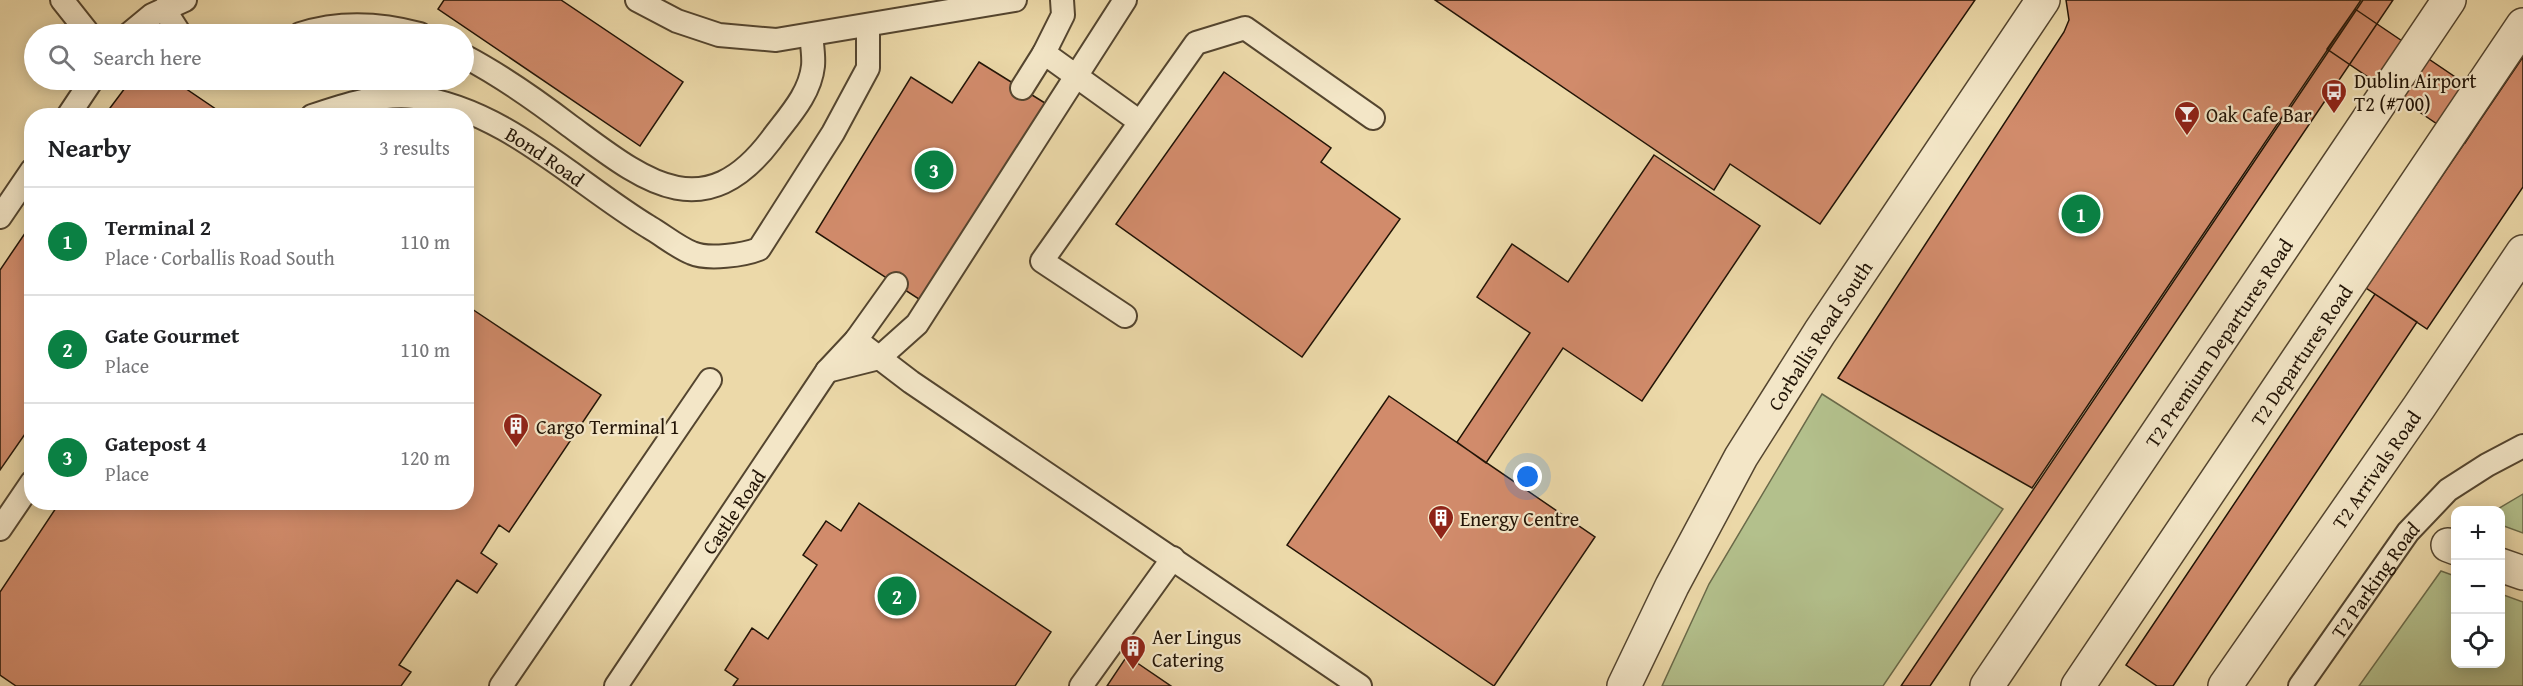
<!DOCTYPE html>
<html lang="en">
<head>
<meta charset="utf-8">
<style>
	:root { --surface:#fff; --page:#f2f2f2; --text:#202124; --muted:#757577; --line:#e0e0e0; --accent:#0b8043 }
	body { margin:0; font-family:"Gentium Book Plus",serif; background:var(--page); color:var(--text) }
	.controls { position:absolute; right:18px; bottom:18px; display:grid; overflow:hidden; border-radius:12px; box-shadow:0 3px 15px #0003 }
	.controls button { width:54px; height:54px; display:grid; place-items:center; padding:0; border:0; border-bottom:2px solid var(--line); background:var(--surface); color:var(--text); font:30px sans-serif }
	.you { position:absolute; left:1528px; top:477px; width:21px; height:21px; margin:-15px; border:4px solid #fff; border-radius:50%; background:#1a73e8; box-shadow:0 0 0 9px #1a73e833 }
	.badge { display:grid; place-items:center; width:39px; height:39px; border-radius:50%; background:var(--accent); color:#fff; font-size:20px; font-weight:700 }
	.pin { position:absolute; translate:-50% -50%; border:3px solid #fff; box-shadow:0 2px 6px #0006 }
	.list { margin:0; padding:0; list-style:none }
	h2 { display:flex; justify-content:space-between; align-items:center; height:78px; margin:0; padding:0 24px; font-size:26px }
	h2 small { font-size:20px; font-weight:400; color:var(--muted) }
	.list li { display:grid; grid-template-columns:39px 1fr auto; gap:18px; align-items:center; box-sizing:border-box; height:108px; padding:0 24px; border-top:2px solid var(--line) }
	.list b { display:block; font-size:22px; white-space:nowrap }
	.list p { margin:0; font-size:20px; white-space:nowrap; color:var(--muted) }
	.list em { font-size:20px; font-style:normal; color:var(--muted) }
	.icon { flex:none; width:33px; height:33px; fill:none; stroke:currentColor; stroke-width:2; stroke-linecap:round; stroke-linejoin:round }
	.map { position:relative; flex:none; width:2523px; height:686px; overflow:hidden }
	.search { position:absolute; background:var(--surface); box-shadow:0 3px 15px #0003; left:24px; top:24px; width:450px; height:66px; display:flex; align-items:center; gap:15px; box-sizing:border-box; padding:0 21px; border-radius:33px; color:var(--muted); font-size:22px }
	.panel { position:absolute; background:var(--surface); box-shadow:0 3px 15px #0003; left:24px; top:108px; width:450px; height:402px; border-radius:24px }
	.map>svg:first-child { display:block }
</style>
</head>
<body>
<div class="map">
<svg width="2523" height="686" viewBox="0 0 2523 686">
	<rect width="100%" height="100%" fill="#ecd9a9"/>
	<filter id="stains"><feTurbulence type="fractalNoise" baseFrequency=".00333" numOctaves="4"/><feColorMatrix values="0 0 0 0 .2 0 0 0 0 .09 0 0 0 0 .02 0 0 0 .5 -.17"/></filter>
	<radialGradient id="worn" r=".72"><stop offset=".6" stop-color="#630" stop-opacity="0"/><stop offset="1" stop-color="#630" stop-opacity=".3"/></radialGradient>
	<path fill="#b3c08c" stroke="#6a6a49" stroke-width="1.5" d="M1822 394 2003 509 1883 686H1662L1709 584Z
		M2523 494V533L2501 525 2500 510H2496Z
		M2441 571 2455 576 2456 664H2500L2501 594 2523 602V686H2359Z"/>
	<path fill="#d18b6b" stroke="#221406" stroke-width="1.5" d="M444 0H561L683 82 640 146 438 9Z
		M1435 0H1975L1820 224 1730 164 1714 190Z
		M2066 0H2361L2032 488 1838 378 2064 32 2069 20Z
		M2363 0H2393L1930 686H1901Z
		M2355 9 2492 102 2465 143 2327 49Z
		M2523 57V187L2427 329 2366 288Z
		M979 62 1053 108 928 305 816 232 911 77 952 103Z
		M1224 72 1331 148 1321 162 1400 219 1302 357 1116 224Z
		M131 80H173L226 116H104Z
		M1654 155 1760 226 1642 401 1563 348 1486 463 1457 442 1530 333 1477 297 1512 244 1568 282Z
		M32 223V424L0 470V270Z
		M2375 294 2417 322 2173 686H2157L2126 665Z
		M466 305 601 395 509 532 499 525 481 553 497 564 477 593 457 580 399 665 411 672 401 686H16L0 675V592L60 502H466Z
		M1389 396 1595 537 1494 686 1287 545Z
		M859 503 1051 632 1015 686H733L738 679 725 670 752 628 768 639 817 565 803 555 826 521 841 531Z
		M1127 656 1171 686H1107Z"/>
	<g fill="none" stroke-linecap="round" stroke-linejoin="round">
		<defs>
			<g id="service">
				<path d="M62 0 89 34"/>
				<path d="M637 0 677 21 719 35 776 40 1015 0"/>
				<path d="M164 9 180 34"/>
				<path d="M129 34 152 15 185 0"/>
				<path d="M300 34C340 21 379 23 420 34"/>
				<path d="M1044 53 1140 122"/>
				<path d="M464 56C502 76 536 100 570 126 641 178 702 231 771 140 787 118 810 95 813 66 814 56 812 45 811 35"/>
				<path d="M1022 88 1044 53 1063 15 1062 0"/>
				<path d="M68 116 92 80"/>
				<path id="s1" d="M312 116C344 105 381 93 415 97 504 109 575 182 649 227 663 235 677 247 692 253 708 260 744 255 759 249L833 133 868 68V26"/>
				<path d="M0 217 32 170"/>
				<path d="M1125 316 1042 261 1196 43 1245 28 1373 118"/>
				<path d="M856 340 911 382 1360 686"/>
				<path d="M827 371 879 358 917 324 1125 0"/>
				<path d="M0 529 32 482"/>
				<path d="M501 686 710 380"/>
				<path id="s2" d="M616 686 827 371 856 340 896 284"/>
				<path d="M1081 686 1173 558"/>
				<path id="s3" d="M2300 686 2408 532 2448 490 2487 465 2523 446"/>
			</g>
			<path id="pedestrian" d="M2448 545 2456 548
				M2500 565 2523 573"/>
			<g id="minor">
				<path id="s4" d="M1624 686 1672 586 1741 457 1820 332 2043 0"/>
				<path id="s5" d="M1987 686 2449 0"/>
				<path id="s6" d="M2078 686 2523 25"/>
				<path id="s7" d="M2225 686 2419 407 2523 252"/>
			</g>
		</defs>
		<use href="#service" stroke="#54452f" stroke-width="26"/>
		<use href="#pedestrian" stroke="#54452f" stroke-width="36"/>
		<use href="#minor" stroke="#54452f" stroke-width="36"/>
		<use href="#service" stroke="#f3e6c7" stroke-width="22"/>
		<use href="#pedestrian" stroke="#f3e6c7" stroke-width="33"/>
		<use href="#minor" stroke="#f3e6c7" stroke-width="33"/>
	</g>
	<defs>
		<symbol id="bus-pin" viewBox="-11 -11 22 30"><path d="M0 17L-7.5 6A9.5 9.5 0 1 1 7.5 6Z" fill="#8f2418" stroke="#f3e6c7"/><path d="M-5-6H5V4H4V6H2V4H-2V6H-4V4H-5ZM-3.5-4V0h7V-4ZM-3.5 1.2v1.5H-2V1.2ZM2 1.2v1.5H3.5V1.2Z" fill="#fff"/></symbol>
		<symbol id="bar-pin" viewBox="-11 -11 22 30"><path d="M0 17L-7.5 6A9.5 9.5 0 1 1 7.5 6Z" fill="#8f2418" stroke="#f3e6c7"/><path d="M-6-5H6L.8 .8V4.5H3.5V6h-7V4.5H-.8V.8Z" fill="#fff"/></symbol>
		<symbol id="building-pin" viewBox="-11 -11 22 30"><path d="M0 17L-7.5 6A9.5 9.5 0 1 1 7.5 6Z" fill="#8f2418" stroke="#f3e6c7"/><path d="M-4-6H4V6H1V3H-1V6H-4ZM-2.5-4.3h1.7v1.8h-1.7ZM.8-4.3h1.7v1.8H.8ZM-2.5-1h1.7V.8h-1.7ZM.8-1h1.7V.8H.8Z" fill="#fff"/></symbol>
	</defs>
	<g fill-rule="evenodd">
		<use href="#bus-pin" x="2319" y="77" width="30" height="40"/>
		<use href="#bar-pin" x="2172" y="99" width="30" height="40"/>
		<use href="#building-pin" x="501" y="411" width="30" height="40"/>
		<use href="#building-pin" x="1426" y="503" width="30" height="40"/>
		<use href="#building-pin" x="1118" y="633" width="30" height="40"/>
	</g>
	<g text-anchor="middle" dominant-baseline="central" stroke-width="4.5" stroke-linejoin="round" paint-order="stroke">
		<g font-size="20" fill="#221406" stroke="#f3e6c7" text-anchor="start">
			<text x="2354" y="80">Dublin Airport<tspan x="2354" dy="23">T2 (#700)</tspan></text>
			<text x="2206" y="114">Oak Cafe Bar</text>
			<text x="536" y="426">Cargo Terminal 1</text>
			<text x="1460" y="518">Energy Centre</text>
			<text x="1152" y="636">Aer Lingus<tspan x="1152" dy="23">Catering</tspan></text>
		</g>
		<g font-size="20" fill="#221406" stroke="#f3e6c7">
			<text stroke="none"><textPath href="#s1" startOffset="250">Bond Road</textPath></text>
			<text stroke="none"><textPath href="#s4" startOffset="402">Corballis Road South</textPath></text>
			<text stroke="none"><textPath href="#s5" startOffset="414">T2 Premium Departures Road</textPath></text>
			<text stroke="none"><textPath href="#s6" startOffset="399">T2 Departures Road</textPath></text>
			<text stroke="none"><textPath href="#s7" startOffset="264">T2 Arrivals Road</textPath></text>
			<text stroke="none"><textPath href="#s2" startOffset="210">Castle Road</textPath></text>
			<text stroke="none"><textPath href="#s3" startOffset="130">T2 Parking Road</textPath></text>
		</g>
	</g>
	<rect width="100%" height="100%" filter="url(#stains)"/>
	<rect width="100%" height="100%" fill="url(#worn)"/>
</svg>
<div class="controls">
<button>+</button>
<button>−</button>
<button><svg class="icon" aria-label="locate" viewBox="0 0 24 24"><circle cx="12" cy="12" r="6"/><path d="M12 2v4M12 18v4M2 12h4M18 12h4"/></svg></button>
</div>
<div class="you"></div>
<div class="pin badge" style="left:2081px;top:214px">1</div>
<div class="pin badge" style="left:897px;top:596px">2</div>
<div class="pin badge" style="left:934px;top:170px">3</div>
<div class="search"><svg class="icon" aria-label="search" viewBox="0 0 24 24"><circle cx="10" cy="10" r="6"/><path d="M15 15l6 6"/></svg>Search here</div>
<section class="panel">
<h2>Nearby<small>3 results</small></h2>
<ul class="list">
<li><span class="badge">1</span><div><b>Terminal 2</b><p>Place · Corballis Road South</p></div><em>110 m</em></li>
<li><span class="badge">2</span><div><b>Gate Gourmet</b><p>Place</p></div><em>110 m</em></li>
<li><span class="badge">3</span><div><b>Gatepost 4</b><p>Place</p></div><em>120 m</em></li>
</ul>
</section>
</div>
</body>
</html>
